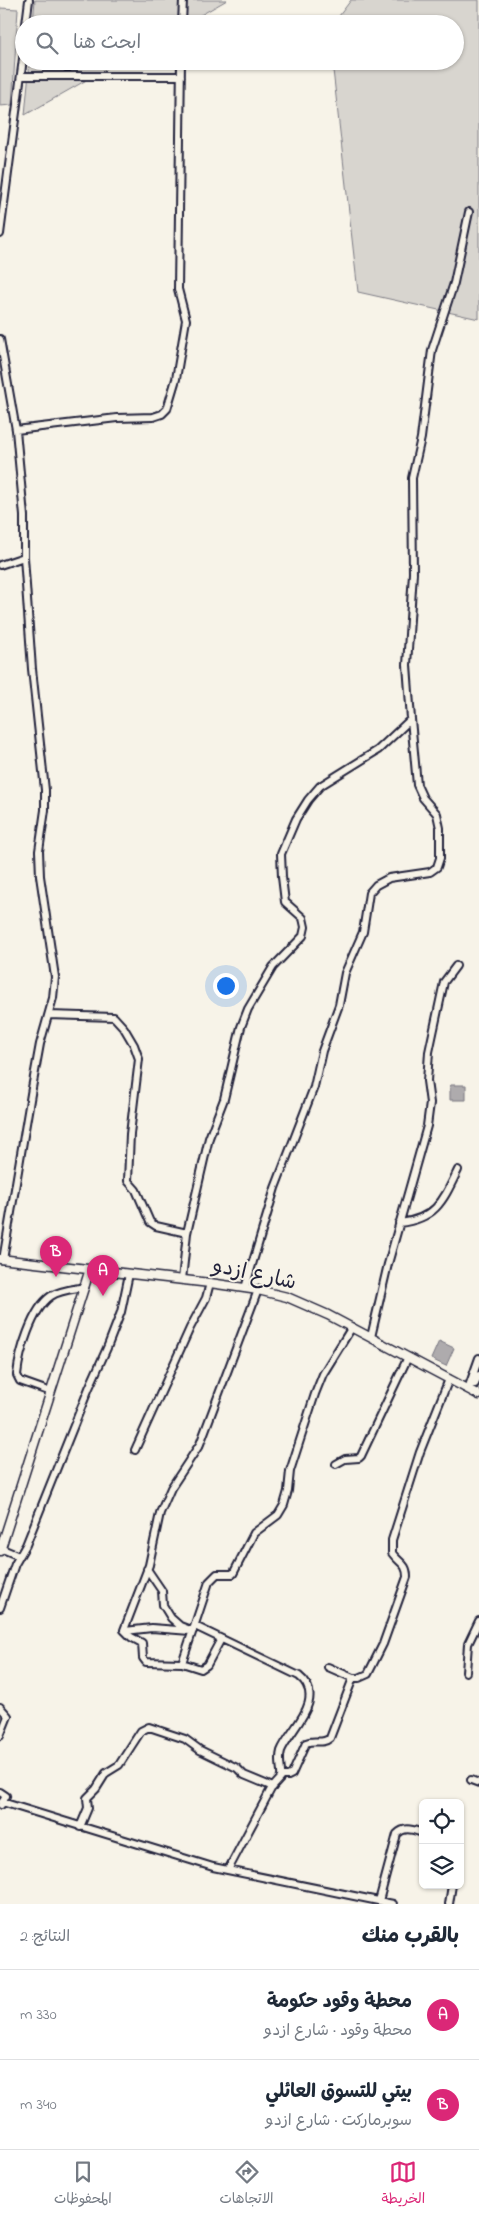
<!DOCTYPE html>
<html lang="ar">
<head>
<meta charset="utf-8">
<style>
	:root { --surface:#fff; --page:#f2f2f3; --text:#1f2937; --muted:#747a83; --line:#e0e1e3; --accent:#db2777 }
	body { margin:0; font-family:"Indie Flower","Playpen Sans Arabic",sans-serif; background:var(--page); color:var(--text); direction:rtl }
	.controls { position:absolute; right:15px; bottom:15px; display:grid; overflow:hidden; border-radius:8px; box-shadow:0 1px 4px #0004 }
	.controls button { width:45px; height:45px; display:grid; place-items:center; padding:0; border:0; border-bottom:1px solid var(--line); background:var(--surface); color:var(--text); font:25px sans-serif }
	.you { position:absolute; left:225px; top:985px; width:18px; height:18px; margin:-12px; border:4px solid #fff; border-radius:50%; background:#1a73e8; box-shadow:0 0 0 8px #1a73e833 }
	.badge { display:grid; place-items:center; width:32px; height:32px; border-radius:50%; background:var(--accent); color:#fff; font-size:16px; font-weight:700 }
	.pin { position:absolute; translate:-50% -41px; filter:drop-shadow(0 1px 2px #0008) }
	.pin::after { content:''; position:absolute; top:26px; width:18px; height:15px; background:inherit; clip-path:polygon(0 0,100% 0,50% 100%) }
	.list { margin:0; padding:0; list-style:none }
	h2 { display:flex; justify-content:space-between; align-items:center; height:65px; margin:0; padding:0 20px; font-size:21px }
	h2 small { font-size:16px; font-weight:400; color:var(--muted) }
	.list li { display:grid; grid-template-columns:32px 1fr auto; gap:15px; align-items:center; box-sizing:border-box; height:90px; padding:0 20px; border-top:1px solid var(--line) }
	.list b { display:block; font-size:19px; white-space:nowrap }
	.list p { margin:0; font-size:16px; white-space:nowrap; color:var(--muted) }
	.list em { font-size:16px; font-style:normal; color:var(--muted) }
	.icon { flex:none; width:28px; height:28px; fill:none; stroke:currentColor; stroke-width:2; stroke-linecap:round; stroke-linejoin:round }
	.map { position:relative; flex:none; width:479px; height:1904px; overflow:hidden; direction:ltr }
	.search { position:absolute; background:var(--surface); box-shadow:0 1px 4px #0004; left:15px; right:15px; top:15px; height:55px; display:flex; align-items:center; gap:12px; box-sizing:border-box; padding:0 18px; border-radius:28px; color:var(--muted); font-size:19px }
	.sheet { height:245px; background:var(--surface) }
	nav { display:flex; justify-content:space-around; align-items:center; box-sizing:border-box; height:70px; border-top:1px solid var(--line); background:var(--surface); font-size:14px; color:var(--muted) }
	nav a { display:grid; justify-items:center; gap:2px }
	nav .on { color:var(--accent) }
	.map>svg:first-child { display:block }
</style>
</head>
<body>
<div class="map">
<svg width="479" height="1904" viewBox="0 0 479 1904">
	<rect width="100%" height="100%" fill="#f7f3e8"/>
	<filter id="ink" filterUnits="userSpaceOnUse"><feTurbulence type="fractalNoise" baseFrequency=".02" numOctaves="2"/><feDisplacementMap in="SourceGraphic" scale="10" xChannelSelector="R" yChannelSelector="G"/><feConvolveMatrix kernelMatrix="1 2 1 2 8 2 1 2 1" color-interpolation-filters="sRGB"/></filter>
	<g filter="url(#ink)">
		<path fill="#d8d5cf" stroke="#7d7c85" d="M35 0H227L185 24H33Z
			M351 0H479V319L358 292 332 61H455V24H333Z
			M0 8 18 9 12 105 0 106Z
			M30 61H120L25 115Z"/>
		<path fill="#aeabad" stroke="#76747f" d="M450 1085H466V1100H450Z
			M439 1341 454 1348 446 1366 431 1359Z"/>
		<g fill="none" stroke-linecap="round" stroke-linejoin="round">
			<defs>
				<path id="minor" d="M26 24 29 0
					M182 24 183 0
					M21 76H181
					M0 234 24 51
					M0 339 16 430 24 516V557L32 669 45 790V810L39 851 40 876 55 977 53 998 40 1044 32 1088 3 1260
					M16 430 117 418 153 417 162 414 167 409 176 379 186 320 178 289 181 61
					M0 565 24 557
					M49 1015 114 1017 124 1028 134 1045 139 1059 130 1134 128 1181 136 1190 150 1222 156 1226 187 1233
					M399 1223C436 1219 443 1201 458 1170
					M182 1280 187 1233 209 1138 224 1099 241 1027 248 1009 273 967 303 936 305 927 303 918 285 902 282 877 281 854 296 819 308 800 320 786 378 750 411 719
					M245 1288 275 1188 314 1087 322 1051 339 1005 345 973 363 932 369 893 376 885 389 878 430 872 437 867 440 858V828L437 814 423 798 417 785 411 719 407 665 413 573 412 478 421 438 432 350 454 283 469 212
					M371 1337 388 1264 427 1126 430 1103 427 1081 429 1052 444 982 456 966
					M470 1383 475 1384 479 1375
					M468 1389 479 1358
					M51 1392 20 1381 17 1375C19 1353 32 1309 51 1296 60 1290 74 1289 85 1287
					M135 1450 190 1328 206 1298 210 1283
					M336 1464 345 1459 359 1458 361 1456 408 1357
					M0 1548 19 1556
					M147 1569 162 1591 163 1605 171 1618 180 1626 193 1631
					M0 1608 15 1564 26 1545 89 1388 107 1348 121 1312 129 1274
					M195 1626 299 1676C328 1699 289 1730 281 1751 278 1761 282 1769 281 1778L271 1789 228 1870
					M125 1631 152 1628 190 1631
					M221 1639 207 1665 201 1669 182 1663 146 1662 143 1658 142 1643 131 1637 124 1630 149 1565 160 1513 171 1488 200 1444 258 1290
					M182 1663 209 1582 217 1574H233L254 1533 278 1515 284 1505 288 1491 290 1471 315 1394 323 1374 352 1327
					M328 1667 353 1678H359L368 1674 383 1644 407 1577C407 1563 399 1563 392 1553V1540L420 1452 449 1379
					M466 1672 468 1644 479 1621
					M0 1707 8 1716 0 1736
					M282 1776H288L292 1774 306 1743C314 1739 322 1745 330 1738L353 1678
					M471 1780 479 1783
					M0 1792 6 1796 1 1805
					M2 1802 213 1867 393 1904
					M80 1827 88 1808 87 1798 96 1789 106 1773 119 1765 141 1731 149 1727 185 1739 200 1750 237 1768 244 1775 273 1787
					M379 1901 397 1834C405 1826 413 1830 423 1833
					M449 1904 452 1885"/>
				<path id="tertiary" d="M0 1259 210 1283 258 1290 287 1297 328 1315 479 1395
					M0 1551 90 1269"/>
			</defs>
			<use href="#minor" stroke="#22223b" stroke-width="10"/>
			<use href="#tertiary" stroke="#22223b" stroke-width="11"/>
			<use href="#minor" stroke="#f7f3e8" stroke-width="6"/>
			<use href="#tertiary" stroke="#f7f3e8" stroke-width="8"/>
		</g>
	</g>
	<g text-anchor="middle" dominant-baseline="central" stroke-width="4" stroke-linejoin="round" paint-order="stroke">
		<g font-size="21" fill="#22223b" stroke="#f7f3e8">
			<text transform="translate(254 1275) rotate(12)">شارع ازدو</text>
		</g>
	</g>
</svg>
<div class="controls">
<button><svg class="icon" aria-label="locate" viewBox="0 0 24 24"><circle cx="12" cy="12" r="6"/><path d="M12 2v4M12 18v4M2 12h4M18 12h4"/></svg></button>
<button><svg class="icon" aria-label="layers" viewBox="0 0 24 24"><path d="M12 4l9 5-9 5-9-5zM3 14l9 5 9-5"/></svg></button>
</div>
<div class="you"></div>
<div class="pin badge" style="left:103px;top:1296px">A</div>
<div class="pin badge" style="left:56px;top:1277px">B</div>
<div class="search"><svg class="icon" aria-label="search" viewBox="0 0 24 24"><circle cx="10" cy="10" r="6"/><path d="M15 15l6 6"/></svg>ابحث هنا</div>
</div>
<section class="sheet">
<h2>بالقرب منك<small>النتائج: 2</small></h2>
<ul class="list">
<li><span class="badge">A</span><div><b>محطة وقود حكومة</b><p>محطة وقود · شارع ازدو</p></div><em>330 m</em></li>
<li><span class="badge">B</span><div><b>بيتي للتسوق العائلي</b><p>سوبرماركت · شارع ازدو</p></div><em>340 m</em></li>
</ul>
</section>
<nav>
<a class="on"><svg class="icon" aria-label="map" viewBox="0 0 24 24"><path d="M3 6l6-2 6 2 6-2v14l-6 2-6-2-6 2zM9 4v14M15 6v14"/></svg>الخريطة</a>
<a><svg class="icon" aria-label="directions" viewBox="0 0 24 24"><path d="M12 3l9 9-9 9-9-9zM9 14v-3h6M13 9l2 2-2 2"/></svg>الاتجاهات</a>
<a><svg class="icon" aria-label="saved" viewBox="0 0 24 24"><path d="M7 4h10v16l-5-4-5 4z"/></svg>المحفوظات</a>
</nav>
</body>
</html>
